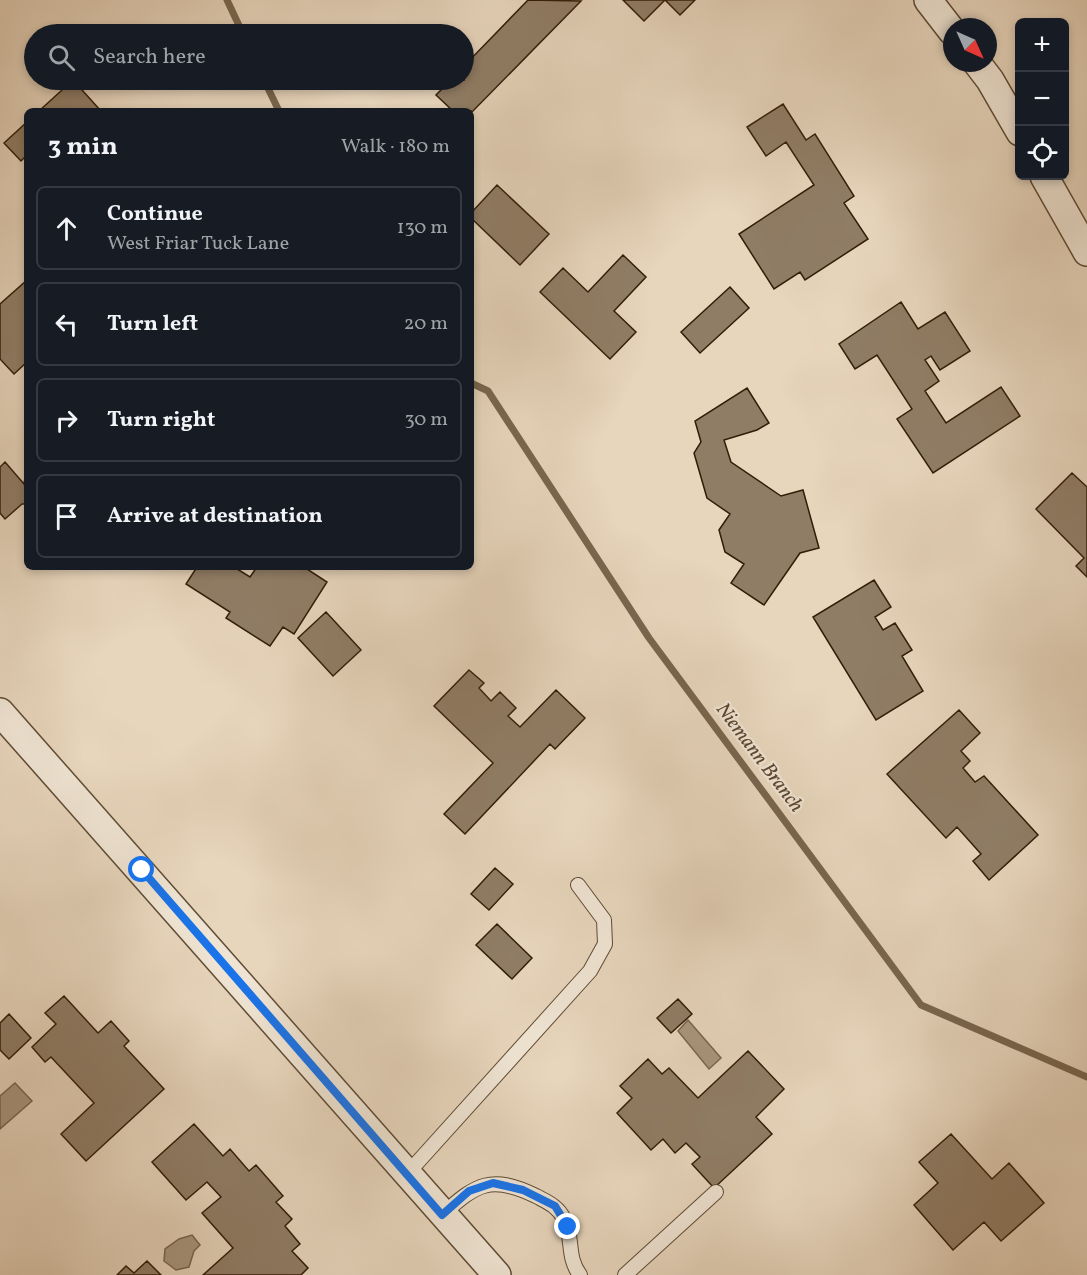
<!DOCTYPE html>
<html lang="en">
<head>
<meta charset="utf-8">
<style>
	:root { --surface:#171b24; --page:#242831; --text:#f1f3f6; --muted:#9ea1a6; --line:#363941 }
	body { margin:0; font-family:Vollkorn,serif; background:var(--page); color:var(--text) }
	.controls { position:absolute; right:18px; top:18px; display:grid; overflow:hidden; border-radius:9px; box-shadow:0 3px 9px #0003 }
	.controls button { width:54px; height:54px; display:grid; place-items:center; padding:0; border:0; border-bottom:2px solid var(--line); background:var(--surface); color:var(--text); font:30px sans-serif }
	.compass { position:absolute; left:943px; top:18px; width:54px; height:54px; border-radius:50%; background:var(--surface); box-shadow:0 3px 9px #0003; rotate:135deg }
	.stop { position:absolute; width:18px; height:18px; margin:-14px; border:4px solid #1a73e8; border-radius:50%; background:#fff }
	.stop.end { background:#1a73e8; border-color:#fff; box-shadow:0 2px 6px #0008 }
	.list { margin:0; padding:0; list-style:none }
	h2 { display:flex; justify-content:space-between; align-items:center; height:78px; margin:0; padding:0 24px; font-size:26px }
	h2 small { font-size:20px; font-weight:400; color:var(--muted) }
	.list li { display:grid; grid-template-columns:39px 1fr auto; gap:18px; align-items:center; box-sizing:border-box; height:84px; margin:0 12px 12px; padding:0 12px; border:2px solid var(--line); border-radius:9px }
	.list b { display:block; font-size:22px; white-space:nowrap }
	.list p { margin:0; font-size:20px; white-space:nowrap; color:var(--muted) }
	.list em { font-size:20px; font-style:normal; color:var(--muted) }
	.icon { flex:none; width:33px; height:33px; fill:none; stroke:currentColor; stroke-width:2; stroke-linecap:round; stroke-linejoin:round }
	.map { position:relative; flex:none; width:1087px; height:1275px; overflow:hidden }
	.search { position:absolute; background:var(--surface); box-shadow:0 3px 9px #0003; left:24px; top:24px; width:450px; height:66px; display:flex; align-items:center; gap:15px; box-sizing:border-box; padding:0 21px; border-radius:33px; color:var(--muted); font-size:22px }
	.panel { position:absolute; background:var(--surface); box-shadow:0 3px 9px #0003; left:24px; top:108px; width:450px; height:462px; border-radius:9px }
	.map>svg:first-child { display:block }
</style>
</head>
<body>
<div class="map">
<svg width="1087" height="1275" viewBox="0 0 1087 1275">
	<rect width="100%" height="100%" fill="#e7d5bc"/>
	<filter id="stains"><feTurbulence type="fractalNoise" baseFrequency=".00333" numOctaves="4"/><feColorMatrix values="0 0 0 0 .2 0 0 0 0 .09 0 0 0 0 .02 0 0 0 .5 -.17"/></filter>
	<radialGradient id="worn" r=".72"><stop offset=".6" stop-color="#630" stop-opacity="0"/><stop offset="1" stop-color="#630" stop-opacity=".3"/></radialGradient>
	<path fill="#a9967f" stroke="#79664f" stroke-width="1.5" d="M688 1020 721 1058 709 1069 678 1031Z
		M15 1083 32 1101 0 1129V1096Z
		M192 1235 200 1245 194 1251 189 1267 176 1270 164 1261 165 1249 179 1239Z"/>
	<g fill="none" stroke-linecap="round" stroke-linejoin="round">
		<path stroke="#79664f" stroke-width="7" d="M227 0 243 34
			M264 80 279 111
			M471 383 488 391 649 638 921 1005 1087 1077"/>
	</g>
	<path fill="#907d66" stroke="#321d08" stroke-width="1.5" d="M528 0 581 1 471 113V111H453L436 95 451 80H464V66Z
		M623 0H695L680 15 665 0 644 21Z
		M73 80 101 111H39Z
		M783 104 806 140 815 134 854 196 844 203 868 239 805 280 800 272 774 289 739 234 814 185 786 142 766 156 747 127Z
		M27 122V155L21 161 4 143Z
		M497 185 549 234 520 265 471 218V213Z
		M623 255 646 277 614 311 636 332 610 359 540 292 563 268 588 292Z
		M26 281 27 362 14 374 0 359V304Z
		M730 287 749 308 700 353 681 332Z
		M901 302 918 329 945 312 970 351 940 370 931 356 925 360 939 381 925 391 946 423 1001 387 1020 416 933 473 897 419 912 409 877 355 855 369 839 344Z
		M747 388 769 423 757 430 724 440 731 462 781 496 803 490 819 548 800 553 764 605 731 583 744 564 725 552 719 530 730 514 707 498 694 453 701 442 695 421Z
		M5 462 24 484 25 478H27V504H22L5 519 0 513V467Z
		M1072 473 1087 487V577L1076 566 1084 558 1036 509Z
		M197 567H234L250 577 257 567H304L327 582 294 634 283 627 270 646 226 618 230 612 186 584Z
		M874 580 891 607 875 617 883 630 895 623 912 650 902 656 923 691 876 720 813 617Z
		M326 612 361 650 333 676 298 638Z
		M469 670 484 683 479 688 491 701 500 692 516 708 508 716 520 727 556 690 585 718 555 749 550 744 465 834 444 814 493 763 434 706Z
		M959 710 980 733 961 751 970 761 963 768 975 782 984 776 1038 835 989 880 973 861 981 854 957 827 946 838 887 774Z
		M495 868 513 884 489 910 471 894Z
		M497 924 532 958 512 979 476 945Z
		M64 996 98 1033 111 1021 129 1041 124 1046 164 1089 86 1161 61 1134 94 1103 51 1057 45 1062 32 1047 56 1024 45 1013Z
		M678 999 692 1014 671 1033 657 1018Z
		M9 1014 31 1038 9 1059 0 1050V1023Z
		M748 1051 784 1089 756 1117 772 1134 714 1188 692 1164 700 1157 686 1143 675 1153 663 1139 651 1150 617 1113 632 1098 620 1086 648 1059 662 1074 669 1068 698 1098Z
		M194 1124 223 1156 230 1149 249 1171 256 1165 283 1196 276 1202 292 1219 285 1226 300 1244 292 1251 308 1268 301 1275H203L233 1248 202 1213 221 1197 207 1182 186 1200 152 1162Z
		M951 1134 992 1179 1009 1163 1044 1203 1001 1241 984 1222 953 1250 914 1205 938 1183 919 1162Z
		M147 1261 161 1275H117L126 1266 134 1273Z"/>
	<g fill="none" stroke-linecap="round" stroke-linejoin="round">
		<defs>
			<path id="service" d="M407 1174 590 971 605 944 604 920 578 885
				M442 1215C476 1184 491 1174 536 1196 547 1202 558 1206 564 1219 574 1238 566 1256 580 1275
				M625 1275 716 1192"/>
			<path id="minor" d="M928 0 952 31
				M977 63 990 80 1020 132
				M1044 176 1087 252
				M0 712 497 1275"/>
		</defs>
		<use href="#service" stroke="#5f4b35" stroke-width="16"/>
		<use href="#minor" stroke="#5f4b35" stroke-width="30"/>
		<use href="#service" stroke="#efe4d3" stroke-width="14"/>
		<use href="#minor" stroke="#efe4d3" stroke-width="27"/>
	</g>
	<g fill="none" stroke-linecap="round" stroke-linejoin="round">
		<path stroke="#1a73e8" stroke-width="8" d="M142 870 442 1215 469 1191 493 1183 523 1190 555 1206 568 1227"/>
	</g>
	<g text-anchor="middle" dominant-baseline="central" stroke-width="4.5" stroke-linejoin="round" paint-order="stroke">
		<g font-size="20" font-style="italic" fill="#5c4732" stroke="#efe4d3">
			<text transform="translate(759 758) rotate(53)">Niemann Branch</text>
		</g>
	</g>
	<rect width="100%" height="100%" filter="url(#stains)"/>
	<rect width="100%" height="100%" fill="url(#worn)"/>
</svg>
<div class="controls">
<button>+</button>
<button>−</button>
<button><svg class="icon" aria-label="locate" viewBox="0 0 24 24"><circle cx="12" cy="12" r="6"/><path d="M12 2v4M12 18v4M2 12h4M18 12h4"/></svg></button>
</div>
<svg class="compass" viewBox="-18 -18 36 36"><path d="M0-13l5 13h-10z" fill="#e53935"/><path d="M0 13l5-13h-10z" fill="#9ea1a6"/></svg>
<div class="stop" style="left:142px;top:870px"></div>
<div class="stop end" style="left:568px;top:1227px"></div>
<div class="search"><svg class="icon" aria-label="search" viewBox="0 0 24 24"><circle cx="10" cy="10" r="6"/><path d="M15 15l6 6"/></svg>Search here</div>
<section class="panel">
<h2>3 min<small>Walk · 180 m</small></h2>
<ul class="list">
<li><svg class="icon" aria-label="ahead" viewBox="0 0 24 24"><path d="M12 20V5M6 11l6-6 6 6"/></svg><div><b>Continue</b><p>West Friar Tuck Lane</p></div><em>130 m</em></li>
<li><svg class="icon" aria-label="left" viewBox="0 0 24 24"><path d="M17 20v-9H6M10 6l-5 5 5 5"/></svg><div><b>Turn left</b></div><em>20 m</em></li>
<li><svg class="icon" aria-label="right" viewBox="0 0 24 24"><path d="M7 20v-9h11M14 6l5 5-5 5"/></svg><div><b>Turn right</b></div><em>30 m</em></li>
<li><svg class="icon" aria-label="arrive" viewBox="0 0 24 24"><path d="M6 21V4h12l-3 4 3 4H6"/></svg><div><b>Arrive at destination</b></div></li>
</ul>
</section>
</div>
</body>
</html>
